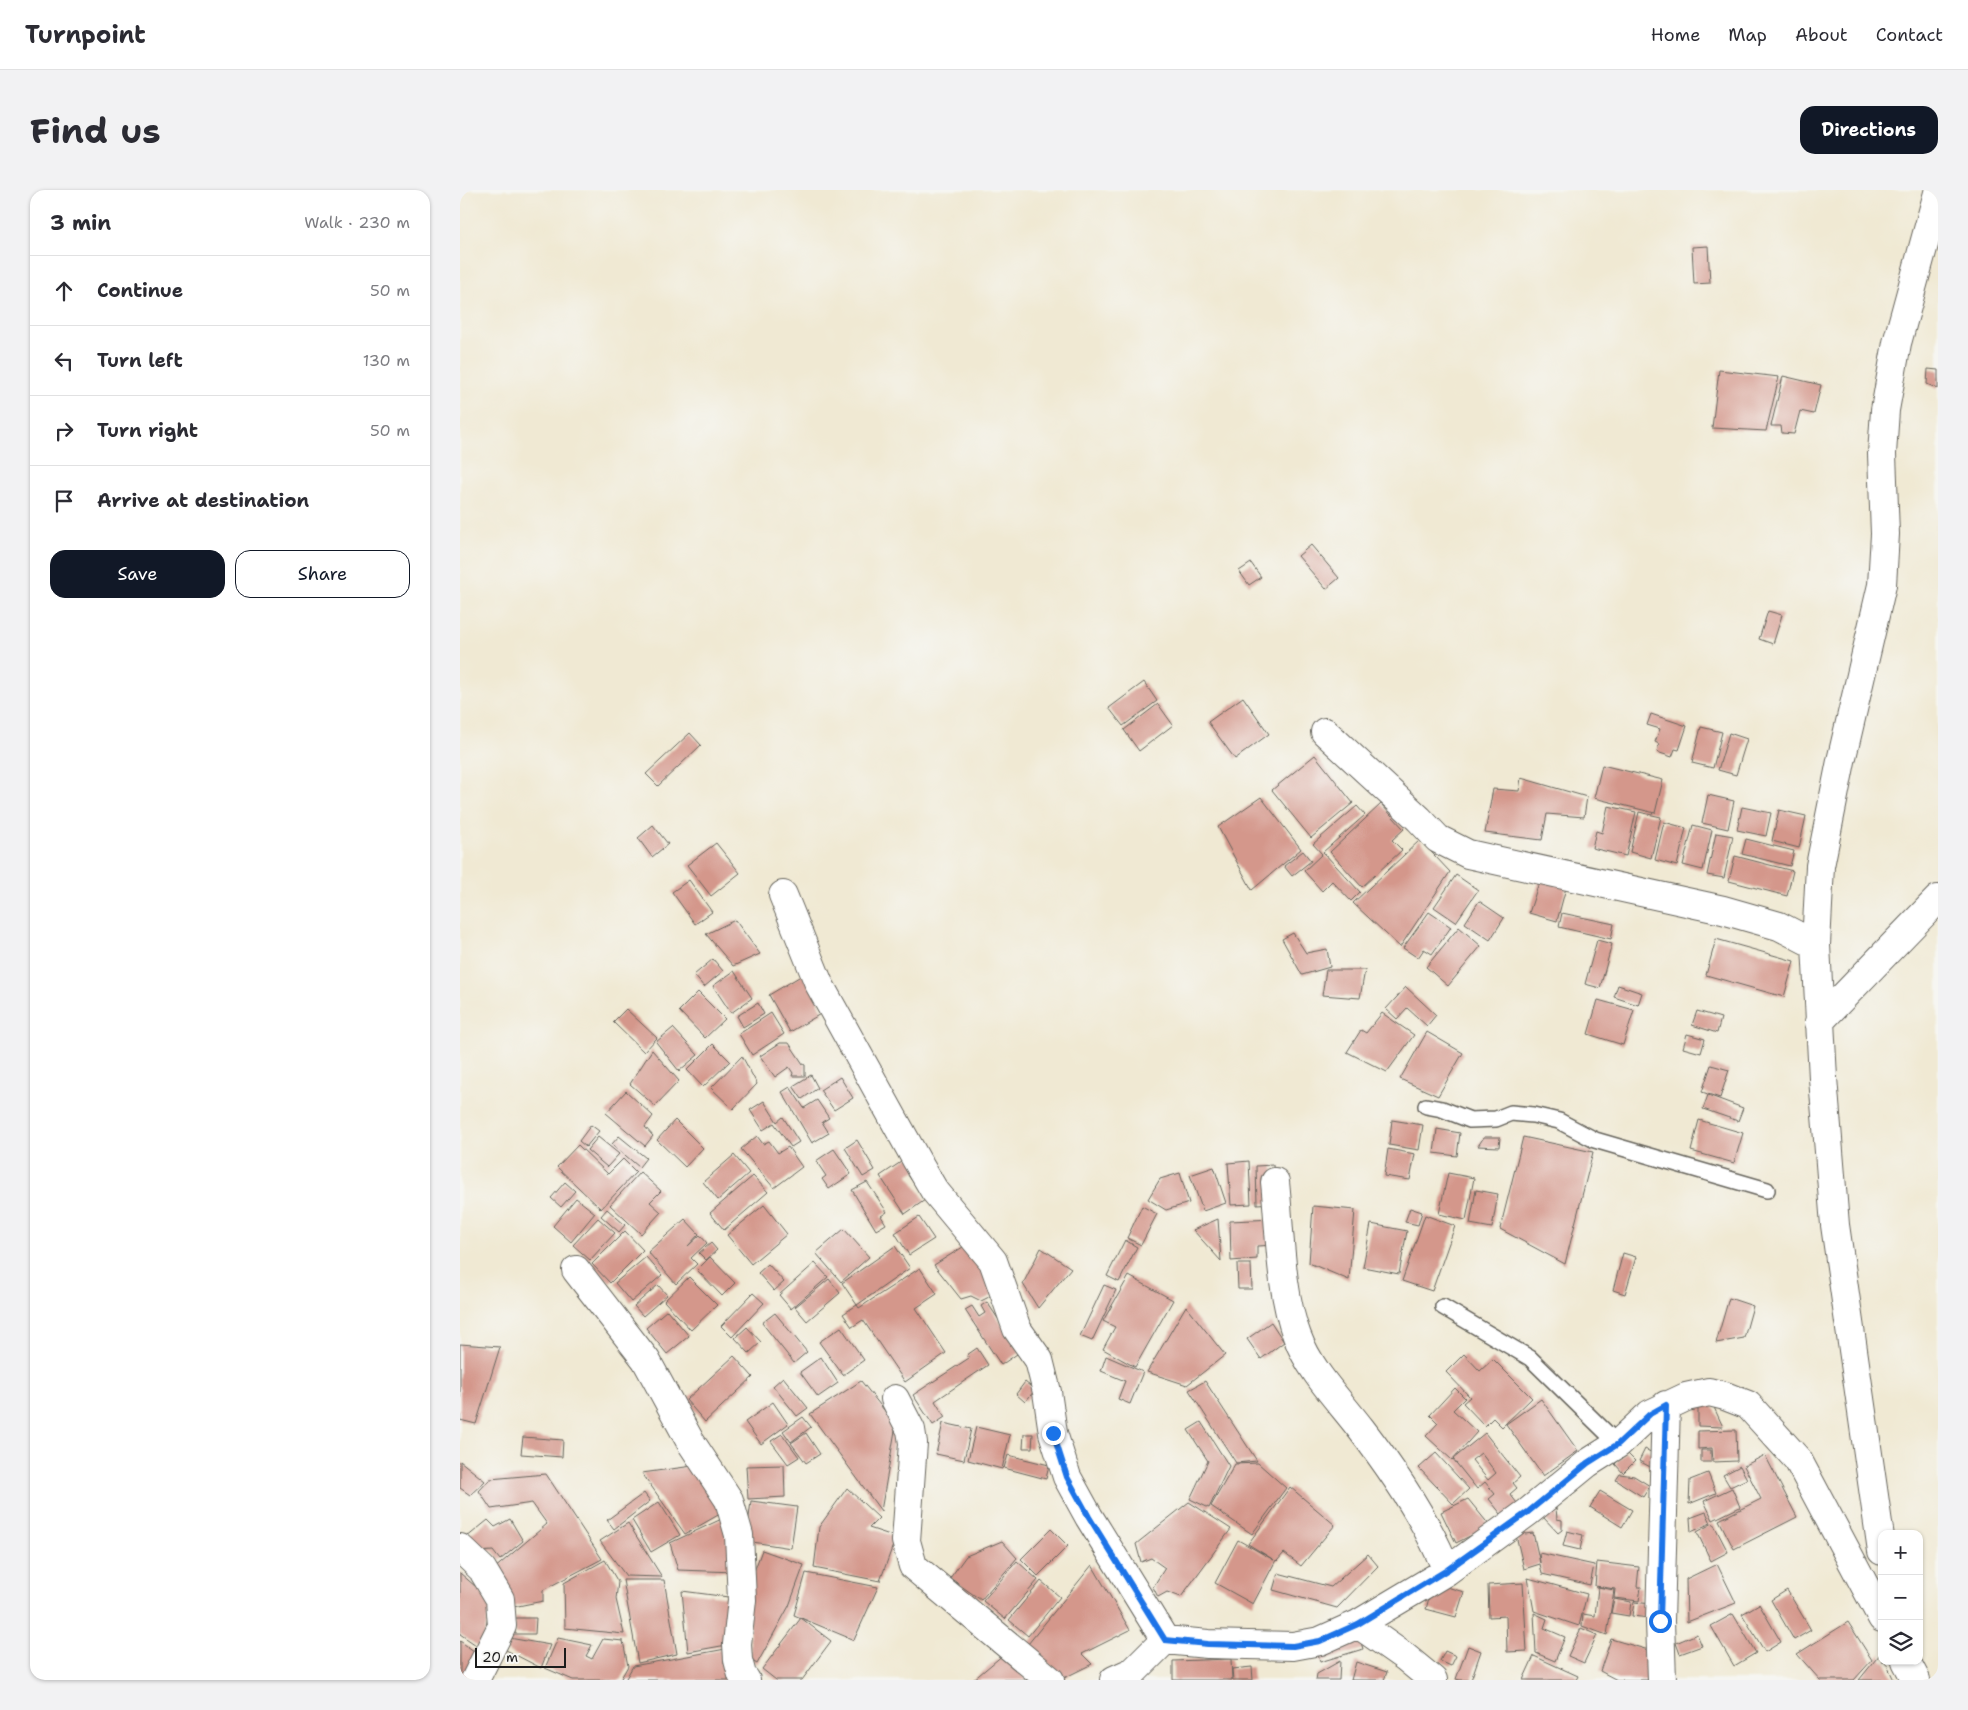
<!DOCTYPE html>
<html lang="en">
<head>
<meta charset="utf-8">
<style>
	:root { --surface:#fff; --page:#f2f2f3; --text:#2b2b33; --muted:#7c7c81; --line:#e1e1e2; --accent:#111827 }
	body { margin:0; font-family:"Shantell Sans",sans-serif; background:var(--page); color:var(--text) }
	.controls { position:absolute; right:15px; bottom:15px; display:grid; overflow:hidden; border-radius:10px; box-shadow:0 1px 4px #0004 }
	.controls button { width:45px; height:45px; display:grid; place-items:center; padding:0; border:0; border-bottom:1px solid var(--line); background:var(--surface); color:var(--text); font:25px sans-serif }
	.scale { position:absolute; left:15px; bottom:12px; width:91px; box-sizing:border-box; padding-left:5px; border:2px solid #1c1c1c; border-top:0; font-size:14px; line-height:18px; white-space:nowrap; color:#1c1c1c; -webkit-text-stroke:4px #f6f6f2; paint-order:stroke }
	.stop { position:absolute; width:15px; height:15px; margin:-11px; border:4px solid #1a73e8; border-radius:50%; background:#fff }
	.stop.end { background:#1a73e8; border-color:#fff; box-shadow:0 1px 5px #0008 }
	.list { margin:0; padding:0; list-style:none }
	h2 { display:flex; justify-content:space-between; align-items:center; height:65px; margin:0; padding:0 20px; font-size:21px }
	h2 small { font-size:16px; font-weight:400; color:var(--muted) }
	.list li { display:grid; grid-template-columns:32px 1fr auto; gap:15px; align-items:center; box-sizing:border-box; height:70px; padding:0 20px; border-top:1px solid var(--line) }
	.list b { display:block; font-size:19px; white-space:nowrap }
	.list em { font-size:16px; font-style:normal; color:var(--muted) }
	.actions { display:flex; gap:10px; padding:15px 20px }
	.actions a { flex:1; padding:11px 0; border:1px solid var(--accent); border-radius:15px; text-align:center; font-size:18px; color:var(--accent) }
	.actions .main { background:var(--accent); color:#fff }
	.icon { flex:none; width:28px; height:28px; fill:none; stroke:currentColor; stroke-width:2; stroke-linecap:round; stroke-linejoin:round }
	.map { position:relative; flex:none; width:1478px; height:1490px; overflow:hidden; border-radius:15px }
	header { display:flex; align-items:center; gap:30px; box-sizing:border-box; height:70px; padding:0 25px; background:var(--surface); border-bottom:1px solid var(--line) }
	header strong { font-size:24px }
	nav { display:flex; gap:28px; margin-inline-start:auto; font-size:18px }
	.intro { display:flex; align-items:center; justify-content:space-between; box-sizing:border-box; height:120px; padding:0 30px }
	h1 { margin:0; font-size:35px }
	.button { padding:12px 22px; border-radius:15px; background:var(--accent); color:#fff; font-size:18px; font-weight:700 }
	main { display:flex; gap:30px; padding:0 30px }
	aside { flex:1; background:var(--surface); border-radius:15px; box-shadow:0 1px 4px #0004 }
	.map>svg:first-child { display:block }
</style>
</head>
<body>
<header>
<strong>Turnpoint</strong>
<nav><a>Home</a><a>Map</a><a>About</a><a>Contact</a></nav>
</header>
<div class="intro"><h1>Find us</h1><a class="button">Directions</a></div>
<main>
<aside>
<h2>3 min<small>Walk · 230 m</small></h2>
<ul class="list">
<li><svg class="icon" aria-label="ahead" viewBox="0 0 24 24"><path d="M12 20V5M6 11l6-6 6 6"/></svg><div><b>Continue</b></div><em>50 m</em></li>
<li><svg class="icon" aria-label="left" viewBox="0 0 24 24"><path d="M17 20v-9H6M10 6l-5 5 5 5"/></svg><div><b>Turn left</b></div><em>130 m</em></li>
<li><svg class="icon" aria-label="right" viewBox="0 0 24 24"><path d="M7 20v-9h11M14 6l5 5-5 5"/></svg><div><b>Turn right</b></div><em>50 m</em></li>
<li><svg class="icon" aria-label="arrive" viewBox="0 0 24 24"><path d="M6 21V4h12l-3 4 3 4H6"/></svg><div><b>Arrive at destination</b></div></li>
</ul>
<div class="actions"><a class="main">Save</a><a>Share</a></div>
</aside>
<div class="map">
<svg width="1478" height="1490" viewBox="0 0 1478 1490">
	<rect width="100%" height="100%" fill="#f6f6f2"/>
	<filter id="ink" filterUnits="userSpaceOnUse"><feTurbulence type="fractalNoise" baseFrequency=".02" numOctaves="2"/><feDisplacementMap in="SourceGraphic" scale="10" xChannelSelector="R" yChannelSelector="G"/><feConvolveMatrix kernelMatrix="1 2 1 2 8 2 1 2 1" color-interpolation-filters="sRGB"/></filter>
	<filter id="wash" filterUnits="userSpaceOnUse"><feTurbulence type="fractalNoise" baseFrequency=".0096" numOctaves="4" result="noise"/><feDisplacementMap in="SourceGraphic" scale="20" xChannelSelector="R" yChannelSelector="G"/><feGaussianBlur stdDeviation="1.12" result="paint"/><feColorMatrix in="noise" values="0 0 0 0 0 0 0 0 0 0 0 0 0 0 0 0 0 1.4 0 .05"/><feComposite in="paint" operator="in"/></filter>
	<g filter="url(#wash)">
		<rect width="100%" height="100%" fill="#f0e9d3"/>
		<g id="blocks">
			<path fill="#d4978b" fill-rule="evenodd" d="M1248 56 1250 93 1234 94 1232 57Z
				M1468 179 1478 180V199L1467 194Z
				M1259 180 1319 187 1306 241 1252 238Z
				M1323 186 1361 195 1354 224 1340 221 1334 244 1322 243 1321 236H1311Z
				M851 355 879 388 866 399 838 366Z
				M791 373 801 387 789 395 779 381Z
				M1308 421 1322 425 1313 454 1299 449Z
				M684 492 697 511 663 536 649 518Z
				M783 507 809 544 775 569 748 532Z
				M698 514 713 535 679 561 664 540Z
				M1191 524 1227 536 1219 560 1215 559 1212 567 1197 562 1199 554 1195 552 1200 539 1187 535Z
				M1241 537 1262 542 1253 578 1232 573Z
				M230 543 241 555 198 596 186 584Z
				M1269 543 1287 549 1276 585 1258 580Z
				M855 565 893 613 851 648 812 600Z
				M1142 575 1203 590 1195 623 1134 608Z
				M1061 588 1127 607 1124 627 1087 624 1082 650 1025 643 1033 599 1059 601Z
				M1248 605 1274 611 1268 639 1242 633Z
				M801 607 841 659 792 700 758 637Z
				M921 614 944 639 932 650 942 660 902 697 870 662Z
				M897 616 905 625 863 662 900 702 891 711 872 691 862 701 844 681 862 664 853 654Z
				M1148 616 1176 622 1166 666 1132 658 1136 641 1142 643Z
				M1282 617 1311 623 1306 646 1277 640Z
				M1319 620 1346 626 1339 658 1312 651Z
				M1179 622 1201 627 1191 668 1170 662Z
				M1204 632 1226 638 1217 676 1195 670Z
				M193 635 208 654 192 667 178 648Z
				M1233 635 1252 640 1243 680 1223 675Z
				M1256 643 1273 646 1264 688 1247 685Z
				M1286 649 1334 661 1330 676 1282 664Z
				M960 650 990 682 940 757 893 713Z
				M256 653 280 683 251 706 227 675Z
				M843 661 851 671 832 686 824 676Z
				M1275 666 1333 681 1327 706 1269 691Z
				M996 685 1018 700 996 732 974 717Z
				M1081 686 1107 694 1097 731 1069 723Z
				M229 690 252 722 235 734 212 702Z
				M1019 711 1044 728 1030 750 1005 733Z
				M969 722 991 737 972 764 964 759 958 768 943 758Z
				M1102 723 1154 734 1151 749 1099 737Z
				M275 730 300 764 273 776 246 744Z
				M999 737 1021 756 988 796 966 777Z
				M833 743 846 763 867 759 870 777 842 785 822 749Z
				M1256 749 1334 771 1324 807 1246 785Z
				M1137 750 1152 754 1140 798 1125 794Z
				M253 769 263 781 244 797 234 785Z
				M866 780H905L900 808 862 805Z
				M274 781 292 808 271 823 253 796Z
				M349 781 362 823 330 842 309 805Z
				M1158 795 1182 803 1178 815 1154 807Z
				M946 797 976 825 967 836 947 818 937 829 926 819Z
				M238 802 265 829 245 848 219 821Z
				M1138 810 1174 820 1163 855 1128 844Z
				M298 813 304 824 283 837 277 826Z
				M166 819 197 848 184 862 153 832Z
				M1237 821 1261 828 1257 843 1232 835Z
				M311 823 324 844 292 865 279 844Z
				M922 823 954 845 927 882 887 862 901 840 906 843Z
				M213 838 238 865 219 881 196 852Z
				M967 842 1003 863 978 906 940 889Z
				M1227 844 1245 849 1241 863 1223 858Z
				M320 853H329L343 874 345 875V886H332L333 883 329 877 315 887 300 866Z
				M253 854 270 871 243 897 227 880Z
				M192 860 219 891 195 916 170 894Z
				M282 866 297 894 273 919 251 898Z
				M1251 875 1269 880 1260 908 1242 902Z
				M351 885 358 898 342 909 333 896Z
				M380 887 393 908 374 920 360 900Z
				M330 897 344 918 357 910 369 928 362 932 369 943 352 953 322 902Z
				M166 901 193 926 185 937 193 946 185 956 146 923Z
				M1248 905 1283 918 1278 931 1243 919Z
				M304 911 317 932 323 927 339 952 331 957 314 933 303 940 290 920Z
				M215 930 243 958 225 977 197 950Z
				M932 930 963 935 959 960 929 955Z
				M1239 930 1283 943 1274 973 1231 961Z
				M131 935 139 941 126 957 119 951Z
				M977 939 1000 943 997 966 974 963Z
				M159 946 186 968 179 977 152 954Z
				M297 946 303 954 309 951 318 963 328 957 342 977 314 998 281 959Z
				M138 947 159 964 147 977 127 960Z
				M1024 947H1040L1039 957 1018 956Z
				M1063 947 1133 962 1105 1074 1040 1039Z
				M397 950 415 980 403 987 385 958Z
				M118 955 148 984 163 969 176 982 141 1019 97 977Z
				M374 959 391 984 369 999 362 989 366 986 356 971Z
				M928 959 955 964 950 990 924 986Z
				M274 965 289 983 258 1010 243 992Z
				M450 966 458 979 448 985 465 1010 445 1024 420 986Z
				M789 971 791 1014 771 1015 768 973Z
				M813 975 815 1013 797 1014 796 976Z
				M754 977 766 1013 743 1021 730 985Z
				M180 982 201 1001 190 1012 201 1022 181 1044 150 1015Z
				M720 983 729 1013 706 1020 688 1009 700 989Z
				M988 983 1014 988 1006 1030 979 1024Z
				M293 986 308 1002 264 1040 250 1023Z
				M105 992 115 1001 101 1017 91 1008Z
				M407 992 427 1022 421 1026 426 1034 416 1040 392 1000Z
				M1016 1000 1038 1004 1032 1038 1010 1034Z
				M116 1008 135 1023 111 1052 93 1036Z
				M304 1015 327 1044 291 1074 267 1045Z
				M682 1016 697 1024 681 1055 667 1048Z
				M853 1016 895 1020 889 1090 849 1073Z
				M950 1018 962 1022 958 1035 945 1032Z
				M147 1019 165 1035 159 1042 141 1026Z
				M965 1025 995 1036 972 1101 942 1091Z
				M459 1027 474 1049 449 1065 435 1043Z
				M138 1028 155 1043 130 1070 113 1055Z
				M225 1029 239 1044 228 1056 240 1045 247 1053 231 1068 237 1074 216 1094 188 1062Z
				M758 1029 761 1071 733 1040Z
				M815 1029 816 1055 797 1056V1069L771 1071 770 1031Z
				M911 1034 947 1041 939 1084 903 1077Z
				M384 1039 409 1067 381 1092 356 1063Z
				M165 1041 183 1060 150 1093 132 1074Z
				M665 1050 677 1057 659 1092 647 1086Z
				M511 1052 535 1104 521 1111 511 1106 501 1109 474 1075Z
				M251 1053 257 1060 246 1070 239 1063Z
				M435 1056 450 1078 397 1115 382 1093Z
				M581 1058 611 1078 578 1118 563 1094Z
				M1163 1063 1176 1067 1165 1104 1153 1100Z
				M186 1067 202 1085 171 1112 155 1093Z
				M250 1067 275 1093 262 1106 237 1080Z
				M355 1073 368 1087 331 1119 319 1105Z
				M308 1074 324 1092 314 1101 298 1083Z
				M777 1074H791L792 1099H778Z
				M460 1078 477 1104 456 1118 486 1163 445 1192 403 1130 392 1137 383 1124 397 1115 399 1118Z
				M669 1086 713 1110 675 1177 643 1159 655 1137 643 1131Z
				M229 1087 257 1115 231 1140 204 1111Z
				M369 1089 380 1103 347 1131 335 1117Z
				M198 1095 207 1105 183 1126 174 1116Z
				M644 1095 656 1100 632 1151 620 1146Z
				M293 1103 304 1113 272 1147 261 1136Z
				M1269 1108 1293 1116 1284 1148 1256 1153Z
				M527 1112 560 1162 541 1175 505 1120 512 1116 519 1127 525 1123 521 1116Z
				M726 1116 765 1165 727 1195 687 1182Z
				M207 1120 229 1146 207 1164 186 1138Z
				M315 1123 347 1162 334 1173 302 1133Z
				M811 1132 824 1152 801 1169 787 1149Z
				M287 1137 301 1152 289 1163 275 1148Z
				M381 1137 404 1170 383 1185 359 1152Z
				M0 1154 40 1157 16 1234 0 1230Z
				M517 1158 528 1175 475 1211 485 1227 473 1235 453 1205 509 1168 507 1165Z
				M1004 1164 1020 1181 1033 1169 1072 1208 1042 1237 1033 1228 1025 1236 1003 1213 1010 1207 986 1182Z
				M274 1166 293 1187 245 1232 226 1210Z
				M646 1166 683 1182 670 1214 658 1209 665 1191 641 1181Z
				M361 1167 378 1193 358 1207 340 1182Z
				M323 1187 348 1218 337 1226 313 1196Z
				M401 1191 436 1235 421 1321 350 1224Z
				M745 1191 797 1271 776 1273 729 1200Z
				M565 1192 575 1200 565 1212 556 1204Z
				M995 1198 1005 1208 993 1220 1017 1242 992 1270 966 1246 978 1233 970 1225Z
				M1081 1209 1118 1261 1083 1286 1046 1234Z
				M313 1212 328 1234 301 1254 285 1232Z
				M1252 1213 1263 1237 1238 1236V1216Z
				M343 1227 351 1237 331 1252 323 1241Z
				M741 1232 769 1276 749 1318 730 1309 748 1271 728 1240Z
				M483 1233 511 1239 504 1270 476 1264Z
				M516 1237 550 1245 542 1279 508 1270Z
				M1276 1240 1277 1271 1253 1272 1252 1258 1238 1259V1241Z
				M346 1243 360 1264 346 1273 331 1253Z
				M1025 1243 1060 1287 1053 1293 1057 1298 1050 1304 1060 1317 1045 1329 1029 1309 1035 1304 1025 1292 1017 1299 993 1269ZM1021 1263 1036 1283 1028 1290 1012 1270Z
				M322 1244 339 1267 328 1274 311 1251Z
				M564 1244H573L572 1258H563Z
				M63 1247 103 1250 102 1267 61 1264Z
				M1185 1259 1202 1268 1196 1280 1179 1271Z
				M1241 1260H1251V1272H1241Z
				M1166 1262 1175 1271 1163 1283 1155 1274Z
				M976 1263 1009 1299 993 1314 959 1278Z
				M548 1265 589 1275 586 1289 544 1278Z
				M1305 1265 1337 1327 1274 1359 1259 1330 1301 1309 1284 1276Z
				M0 1271 25 1291 10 1305 0 1298Z
				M798 1273 826 1298 792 1344 751 1316 775 1274Z
				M240 1275 267 1320 225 1344 182 1283Z
				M324 1275 325 1307 288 1309 286 1276Z
				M1280 1276 1287 1289 1270 1297 1263 1285Z
				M1248 1283 1256 1303 1229 1314 1230 1290Z
				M86 1284 142 1369 83 1400V1411L53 1417 34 1379 87 1334 72 1313 31 1319 19 1301 30 1289Z
				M1160 1284 1174 1286 1190 1296 1183 1307 1156 1290Z
				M830 1297 875 1335 841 1376 824 1363 817 1371 816 1370 793 1414 755 1393 778 1350 814 1370 788 1354Z
				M387 1298 419 1328 409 1338 436 1347 420 1391 354 1378 359 1337Z
				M1272 1298 1280 1317 1253 1330 1244 1311Z
				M1140 1301 1172 1320 1162 1337 1130 1317Z
				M184 1303 190 1311 154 1339 147 1330Z
				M1008 1309 1030 1336 996 1353 981 1322Z
				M291 1311 337 1317 331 1358 286 1351Z
				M199 1312 220 1345 191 1362 172 1330Z
				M729 1312 771 1339 721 1407 707 1402 698 1407 693 1397 705 1378 691 1368 681 1372 676 1354Z
				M1096 1318 1097 1329 1102 1330V1340L1098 1343 1083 1327 1088 1321Z
				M1246 1322 1251 1333 1231 1342 1230 1328Z
				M268 1326 276 1382 218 1380 210 1353Z
				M50 1329 63 1351 40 1370 33 1361 15 1362 6 1348 28 1330 35 1337Z
				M168 1333 202 1387 166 1386 140 1351Z
				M1253 1333 1268 1362 1251 1371 1237 1342Z
				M1064 1338 1065 1344 1073 1343 1080 1373 1079 1363 1134 1375 1130 1395 1082 1384 1080 1374 1064 1379 1055 1341Z
				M591 1339 608 1356 578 1386 561 1369Z
				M1107 1341 1123 1345 1120 1360 1103 1356Z
				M542 1351 557 1368 521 1410 490 1388 506 1366Z
				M302 1360 344 1375 329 1416 297 1474 291 1470 287 1401Z
				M908 1364 918 1376 877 1418 813 1400 818 1383 871 1397Z
				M145 1370 158 1392 156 1409 164 1444 105 1438 104 1393Z
				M557 1371 578 1390 545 1429 523 1411Z
				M1137 1372 1179 1377 1177 1397H1181L1179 1411 1154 1408 1155 1399 1135 1396Z
				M1257 1374 1276 1413 1227 1432 1226 1389Z
				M632 1375 670 1440 622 1464 632 1474 604 1488 568 1454Z
				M0 1383 31 1410 22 1459 0 1444Z
				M346 1383 418 1397 394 1450 334 1425Z
				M1068 1388 1127 1404 1119 1436 1074 1421Z
				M163 1390H204L217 1464 178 1473Z
				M581 1391 600 1407 568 1446 549 1430Z
				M973 1393 1004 1402 996 1427 966 1419Z
				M1063 1393 1067 1461 1047 1462 1046 1426 1029 1427 1028 1395Z
				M1138 1397 1154 1400 1147 1445 1122 1436 1123 1424 1135 1426Z
				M1327 1400 1351 1440 1334 1450 1311 1410Z
				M222 1401 276 1408 272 1454 228 1462Z
				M1154 1409 1171 1412 1169 1426 1151 1423Z
				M1174 1412 1191 1414 1189 1428 1172 1426Z
				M1299 1414 1321 1452 1305 1462 1282 1424Z
				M1074 1423 1087 1429 1084 1438 1105 1447 1095 1471 1076 1463Z
				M1273 1424 1296 1463 1274 1476 1251 1436Z
				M55 1428H76L75 1444H55Z
				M341 1428 371 1451 342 1490H316L302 1479Z
				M1388 1432 1412 1470 1394 1490H1360L1337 1464Z
				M1121 1438 1137 1445 1124 1473 1108 1466Z
				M898 1443 903 1459 860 1472 856 1456Z
				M1237 1444 1242 1456 1220 1464 1216 1453Z
				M49 1448 90 1455 81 1478 46 1460Z
				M98 1448 132 1455 126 1466 132 1469 143 1449 163 1451 168 1476 160 1490H113L85 1478Z
				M1151 1449 1192 1461V1490H1157L1140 1481Z
				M0 1451 18 1464 3 1490H0Z
				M1008 1456 1021 1461 1011 1490H1000L996 1489Z
				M271 1458 273 1490H165L173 1476Z
				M550 1459 561 1483 567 1490H513Z
				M985 1461 996 1466 991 1476 980 1471Z
				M1421 1463 1422 1471H1425L1434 1490H1399Z
				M1074 1466 1118 1486 1116 1490H1063Z
				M771 1469 772 1490H713V1471Z
				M880 1471 879 1490H856L857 1484Z
				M896 1472 927 1482 924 1490H891Z
				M792 1477 793 1490H773L772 1479Z"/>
		</g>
	</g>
	<g filter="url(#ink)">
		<use href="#blocks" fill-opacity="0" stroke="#66645c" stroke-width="1"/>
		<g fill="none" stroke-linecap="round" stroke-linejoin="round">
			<defs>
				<path id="lane" d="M966 916 982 919 1010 930 1036 929 1051 923 1073 925 1099 931 1135 950 1307 1000
					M983 1117 1070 1168 1158 1254"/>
				<path id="street" d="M865 542 959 629 978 649 1008 664 1263 720 1319 736 1356 755
					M323 705 359 794 457 971 474 1000 533 1071 557 1139 579 1170 587 1202 593 1243 607 1287 629 1327 705 1450
					M1359 832 1478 709
					M815 992C820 1039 820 1102 837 1146 850 1181 878 1209 901 1239 934 1282 967 1330 987 1381
					M116 1080 186 1170 230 1251 269 1310 279 1345 282 1410 277 1454 278 1470 282 1485 286 1490
					M435 1209 451 1240 453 1253 446 1351 453 1376 590 1490
					M0 1358 22 1379 40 1409 42 1436 15 1490
					M1422 1361 1375 1035 1363 888 1356 755 1360 676 1381 571 1422 395 1425 344 1422 264 1425 220 1437 153 1478 3
					M898 1434 945 1467 973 1490
					M1446 1471 1456 1490
					M654 1490 674 1481 705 1450 748 1454 833 1456 860 1451 898 1434 987 1381 1068 1322 1128 1273 1158 1254 1190 1224 1226 1207 1249 1202 1265 1206 1288 1215 1338 1270 1422 1428
					M1202 1490 1200 1431 1206 1215"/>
			</defs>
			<use href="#lane" stroke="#66645c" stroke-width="18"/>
			<use href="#street" stroke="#66645c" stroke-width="30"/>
			<use href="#lane" stroke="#fff" stroke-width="15"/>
			<use href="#street" stroke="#fff" stroke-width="28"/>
		</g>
	</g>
	<g fill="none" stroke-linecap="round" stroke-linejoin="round" filter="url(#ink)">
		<path stroke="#1a73e8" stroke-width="6" d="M593 1243 607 1287 629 1327 705 1450 748 1454 833 1456 860 1451 898 1434 987 1380 1068 1322 1128 1273 1158 1254 1190 1224 1206 1215 1200 1431"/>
	</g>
</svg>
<div class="controls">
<button>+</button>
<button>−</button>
<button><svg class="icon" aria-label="layers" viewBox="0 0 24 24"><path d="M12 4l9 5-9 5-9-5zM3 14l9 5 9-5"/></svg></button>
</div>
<div class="scale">20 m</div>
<div class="stop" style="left:1200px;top:1431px"></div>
<div class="stop end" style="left:593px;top:1243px"></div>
</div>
</main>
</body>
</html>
